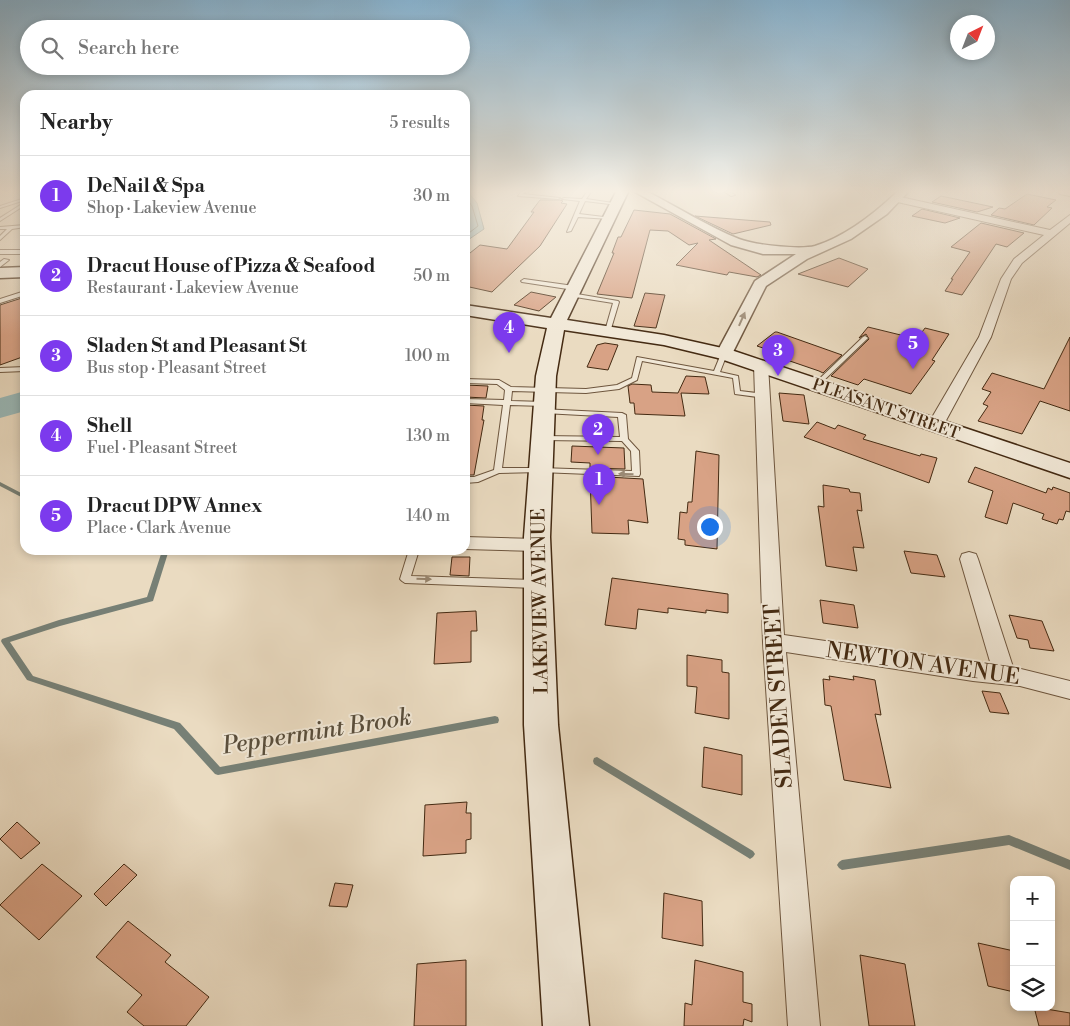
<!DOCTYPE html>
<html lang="en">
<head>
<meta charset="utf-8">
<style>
	:root { --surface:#fff; --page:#f6f6f6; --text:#222; --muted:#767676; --line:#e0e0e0; --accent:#7c3aed }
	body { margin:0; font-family:"Libre Bodoni",serif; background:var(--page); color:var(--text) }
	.controls { position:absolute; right:15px; bottom:15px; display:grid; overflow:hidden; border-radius:10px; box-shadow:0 2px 8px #0003 }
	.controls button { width:45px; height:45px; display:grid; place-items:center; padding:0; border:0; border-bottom:1px solid var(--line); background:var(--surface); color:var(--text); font:25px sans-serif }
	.compass { position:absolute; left:950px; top:15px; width:45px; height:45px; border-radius:50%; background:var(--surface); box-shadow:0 2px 8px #0003; rotate:42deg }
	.you { position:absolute; left:709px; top:526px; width:18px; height:18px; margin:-12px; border:4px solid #fff; border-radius:50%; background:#1a73e8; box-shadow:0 0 0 8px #1a73e833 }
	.badge { display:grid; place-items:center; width:32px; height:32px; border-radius:50%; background:var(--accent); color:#fff; font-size:16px; font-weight:700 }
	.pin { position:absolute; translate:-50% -41px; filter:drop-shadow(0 1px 2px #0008) }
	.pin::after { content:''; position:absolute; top:26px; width:18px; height:15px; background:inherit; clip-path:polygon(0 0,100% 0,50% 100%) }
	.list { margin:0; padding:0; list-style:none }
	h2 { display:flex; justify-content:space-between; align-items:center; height:65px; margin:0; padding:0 20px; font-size:21px }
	h2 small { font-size:16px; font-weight:400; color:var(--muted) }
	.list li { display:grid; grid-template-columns:32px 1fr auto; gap:15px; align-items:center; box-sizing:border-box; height:80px; padding:0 20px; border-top:1px solid var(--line) }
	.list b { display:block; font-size:19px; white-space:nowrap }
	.list p { margin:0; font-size:16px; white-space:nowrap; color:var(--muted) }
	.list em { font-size:16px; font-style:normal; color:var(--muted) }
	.icon { flex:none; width:28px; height:28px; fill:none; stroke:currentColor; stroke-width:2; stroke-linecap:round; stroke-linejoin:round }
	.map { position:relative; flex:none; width:1070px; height:1026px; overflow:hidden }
	.search { position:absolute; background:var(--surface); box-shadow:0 2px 8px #0003; left:20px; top:20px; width:450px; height:55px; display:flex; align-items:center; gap:12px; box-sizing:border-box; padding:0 18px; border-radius:28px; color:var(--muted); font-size:19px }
	.panel { position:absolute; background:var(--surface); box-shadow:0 2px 8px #0003; left:20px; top:90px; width:450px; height:465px; border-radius:15px }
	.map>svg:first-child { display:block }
</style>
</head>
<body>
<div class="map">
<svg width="1070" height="1026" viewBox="0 0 1070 1026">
	<rect width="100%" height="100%" fill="#eadbc1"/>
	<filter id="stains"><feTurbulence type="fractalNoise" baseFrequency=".004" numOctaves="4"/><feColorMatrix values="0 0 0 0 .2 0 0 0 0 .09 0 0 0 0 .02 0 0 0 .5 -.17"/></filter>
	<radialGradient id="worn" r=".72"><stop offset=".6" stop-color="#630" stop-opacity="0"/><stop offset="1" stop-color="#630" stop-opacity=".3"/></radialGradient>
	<path fill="#99b9b9" stroke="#778076" d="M465 192H468L477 203 484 229 465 242Z"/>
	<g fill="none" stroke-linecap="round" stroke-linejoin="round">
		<path stroke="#6e7266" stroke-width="1" d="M465 196 472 206 478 226 465 236"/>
		<path fill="#778076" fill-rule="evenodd" d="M0 482 25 495V499L0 486Z
			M156 550H165L168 553 153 601 60 626 10 642 33 676 180 723 220 767 495 716 498 717 499 720 498 723 218 775 215 774 174 729 27 680 2 643 1 641 2 639 59 620 147 597 161 554Z
			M597 757 753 851 755 854 753 857 750 859 747 857 594 764 593 761 594 758Z
			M1009 835 1070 860V870L1009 845 842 870 839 868 837 865 839 862 842 860Z"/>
		<path fill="#99b9b9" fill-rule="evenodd" d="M25 391V411L0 418V398Z"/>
	</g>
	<path fill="#d8a285" stroke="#442a12" d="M1027 194 1056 200 1047 207 1052 208 1034 225 991 215 999 208 1005 209Z
		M941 196 993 207 977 212 932 202Z
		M540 200H560L563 201 561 203 567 204 540 246 492 292 465 286V257L480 245 507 249 534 212H531Z
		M922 209 960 218 945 223 912 216Z
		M634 210 670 214 716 239 709 240 761 275 757 277 729 272 727 275 676 265 698 243 689 245 668 231 650 230 632 298 597 294 614 253H612L618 237H621Z
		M695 216 770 222 771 225 733 234Z
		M981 223 1024 233 1007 247 996 244 962 295 945 291 953 279H951L970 252 951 247Z
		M839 258 868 269 848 287 798 274Z
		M531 292 556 297 539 311 514 305Z
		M645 293 665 295 656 328 634 326Z
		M25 297V356L0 365V305Z
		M868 327 917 339 925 328 949 334 932 360 935 361 911 394 864 379 858 385 831 376 869 339 866 334 859 338Z
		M775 332H777L842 355 823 373 819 371 784 359 787 356 757 346Z
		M1070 337V411L1040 401 1022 434 978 421 988 406 983 404 991 392 982 389 992 373 1044 389Z
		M605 343 618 345 608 370 587 367 597 345Z
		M686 376 705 377 709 394 681 393 685 416 635 414 634 403H630L628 386 632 384 651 385 652 392 678 393Z
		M465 385 488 386 486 398 465 397Z
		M779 393 804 395 809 424 783 421Z
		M465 405 484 406 482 420H484L474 475H465Z
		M817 422 835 429 838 425 866 435 863 439 920 456 921 454 937 458 929 483 804 437Z
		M572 446 624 448 625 469 590 468V463L571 462Z
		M696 451 719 455 717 549 685 545V540L678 539 680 512 687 513 688 502H692Z
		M975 467 1046 493 1048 488 1052 490 1053 487 1070 493V512L1066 511 1063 520 1059 519 1057 524 1042 519 1044 514 1013 503 1007 524 985 517 993 491 968 482Z
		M590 476 643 479 648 523 628 520 629 534 592 533Z
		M823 485 849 489 850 492 860 493 862 511 857 510 864 548 853 547 857 571 826 566 818 506 824 507Z
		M904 551 937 555 945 577 911 573Z
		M452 557H470L469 576 450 575Z
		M612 578 728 594V613L706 610V613L668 608V613L638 609 636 629 605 625Z
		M820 600 854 605 858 628 823 623Z
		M476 611 477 631H471V662L434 664 437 613Z
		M1009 615 1042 621 1054 651 1030 648 1028 640 1017 638Z
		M687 655 722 660V672L729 673V719L695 713 697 687 687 686Z
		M829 676 854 680 853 676 875 680 881 715 875 714 891 788 844 780 831 706 825 705 823 679 830 680Z
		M982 691 1000 693 1009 714 990 712Z
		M704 747 742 755V795L702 787Z
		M467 802 466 813H471V839L466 840V853L423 856 425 805Z
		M17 822 40 843 21 859 0 839Z
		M42 864 82 896 39 940 0 905Z
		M124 864 137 875 106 906 94 894Z
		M335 883 353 885 347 907 329 906Z
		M664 893 702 901 703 946 662 938Z
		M128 921 171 955 165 962 209 997 186 1026H144L127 1012 142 995 96 957Z
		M978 943 1014 951V992L988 986Z
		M860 955 905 964 915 1026H869Z
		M466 960V1026H414L417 964Z
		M695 960 743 972V1002L752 1004V1022L744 1019 743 1026H684L685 1003 692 1005Z
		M1034 1007 1070 1013V1026H1039Z"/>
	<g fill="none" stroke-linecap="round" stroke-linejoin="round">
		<defs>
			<path id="service" d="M521 192H525L523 194 560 198 558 199 518 196Z
				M587 192H591L586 199 620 204 618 205 585 201 579 214 612 218 610 219 578 217 571 231 567 232 580 201 562 199 564 198 582 199Z
				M725 192H730L735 195 731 196Z
				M25 198V200L0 208V206Z
				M25 202V205L0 221V218Z
				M25 225V227L12 229 0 240V236L7 229H0V227Z
				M0 250H25V254H0Z
				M4 259 9 260 0 267V262Z
				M524 279 574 286 577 288 574 290 522 282 521 281Z
				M25 291V295L0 303V299Z
				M571 293 618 301 619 302 610 332 605 331 613 303 569 296 568 295Z
				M865 336 868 338 867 339 818 386H814V384L863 337Z
				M724 352 727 354 720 372 738 376 740 391 765 394V398L735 394 733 378 642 361 637 380 619 389 586 393 512 391 511 401 544 402 548 404 544 406 510 405 502 468H540L632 471 631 451 622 441 542 440 538 438 542 436 620 437 618 417 544 413H541V409L622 413 626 415 628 439 639 451 640 474 639 476 540 472 499 473 478 482 465 483V477H474L494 470 503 405 465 403V399L504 400 505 390 497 384 465 383V379L499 380 511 387 586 389 617 385 632 378 637 357 714 371 721 354Z
				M25 367V371L0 372V368Z
				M409 550H419L411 576 535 580 538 581 540 584 538 587 535 588 405 583 402 581 400 579Z"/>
			<path id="minor" d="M1059 192H1070V196L1060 194Z
				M896 196 1050 230 1070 215V223L1022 263 1011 279 991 337 943 426 940 429H930L927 426 979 337 1001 279 1014 259 1044 235 893 201V197Z
				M761 361 768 365 784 635 991 665 960 559 962 554 969 552 976 554 978 559 1013 667 1070 681V699L1020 686 973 681 786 652 820 1026H788L763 642 754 365Z
				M465 537 537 539 544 541 546 545 544 549 537 551 465 549Z"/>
			<path id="tertiary" d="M635 192H648C677 207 709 227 739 239 754 245 800 250 815 246 846 236 874 214 897 192H908L887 214 851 239 807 259 766 286 730 358H718L716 354 755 281 796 254H763L731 245Z"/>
			<path id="secondary" d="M616 192H628L567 320 664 335 731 350 1070 463V478L718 358 664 345 564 330 556 376 550 537 558 725 589 1026H543L524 725V537L536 376 547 328 465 315V305L551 318Z
				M25 267V277L0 278V268Z"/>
		</defs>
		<use href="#service" stroke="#6e563e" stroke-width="2"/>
		<use href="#minor" stroke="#6e563e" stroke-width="2"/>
		<use href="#tertiary" stroke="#6e563e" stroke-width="3"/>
		<use href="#secondary" stroke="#442a12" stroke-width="3"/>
		<use href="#service" fill="#f1e8d7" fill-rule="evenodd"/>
		<use href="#minor" fill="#f1e8d7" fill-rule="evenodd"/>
		<use href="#tertiary" fill="#f1e8d7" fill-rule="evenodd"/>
		<use href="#secondary" fill="#f1e8d7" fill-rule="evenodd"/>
	</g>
	<defs><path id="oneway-solid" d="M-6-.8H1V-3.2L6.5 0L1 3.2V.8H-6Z" transform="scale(1.25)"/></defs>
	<g fill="#9a8974">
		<use href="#oneway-solid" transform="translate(742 319) rotate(-66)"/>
		<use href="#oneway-solid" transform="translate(626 474) rotate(-178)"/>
		<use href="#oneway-solid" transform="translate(424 579) rotate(2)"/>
	</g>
	<linearGradient id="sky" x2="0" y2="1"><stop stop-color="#88b6d5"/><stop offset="0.57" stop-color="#f6efe3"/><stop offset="1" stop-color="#f6efe3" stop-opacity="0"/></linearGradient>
	<rect width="1070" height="336" fill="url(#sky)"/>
	<g text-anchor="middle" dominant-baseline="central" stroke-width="4" stroke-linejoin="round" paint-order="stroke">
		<g font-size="16" fill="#442a12" stroke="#f1e8d7">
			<text transform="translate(886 409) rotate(19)">PLEASANT STREET</text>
		</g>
		<g font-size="19" fill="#442a12" stroke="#f1e8d7">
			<text transform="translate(540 601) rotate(-91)">LAKEVIEW AVENUE</text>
		</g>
		<g font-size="22" fill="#442a12" stroke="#f1e8d7">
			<text transform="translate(923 664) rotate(8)">NEWTON AVENUE</text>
			<text transform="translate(779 696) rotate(-94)">SLADEN STREET</text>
		</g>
		<g font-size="24" font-style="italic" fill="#594e3c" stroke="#f1e8d7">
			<text transform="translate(317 732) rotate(-9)">Peppermint Brook</text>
		</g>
	</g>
	<rect width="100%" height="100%" filter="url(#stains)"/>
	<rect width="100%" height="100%" fill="url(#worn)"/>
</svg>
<div class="controls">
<button>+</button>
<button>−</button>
<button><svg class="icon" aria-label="layers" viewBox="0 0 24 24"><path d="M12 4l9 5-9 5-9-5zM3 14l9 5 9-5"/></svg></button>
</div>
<svg class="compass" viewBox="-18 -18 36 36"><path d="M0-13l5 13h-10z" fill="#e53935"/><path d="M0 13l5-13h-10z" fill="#767676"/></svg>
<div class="you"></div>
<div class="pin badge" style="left:599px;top:505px">1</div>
<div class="pin badge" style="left:598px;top:455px">2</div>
<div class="pin badge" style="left:778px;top:376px">3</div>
<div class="pin badge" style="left:509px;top:353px">4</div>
<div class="pin badge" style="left:913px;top:369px">5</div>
<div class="search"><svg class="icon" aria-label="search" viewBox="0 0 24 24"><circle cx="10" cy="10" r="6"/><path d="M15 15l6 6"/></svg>Search here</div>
<section class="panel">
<h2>Nearby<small>5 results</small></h2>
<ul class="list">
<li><span class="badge">1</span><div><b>DeNail &amp; Spa</b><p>Shop · Lakeview Avenue</p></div><em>30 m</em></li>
<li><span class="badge">2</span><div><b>Dracut House of Pizza &amp; Seafood</b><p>Restaurant · Lakeview Avenue</p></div><em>50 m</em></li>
<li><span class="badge">3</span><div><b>Sladen St and Pleasant St</b><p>Bus stop · Pleasant Street</p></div><em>100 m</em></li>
<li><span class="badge">4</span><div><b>Shell</b><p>Fuel · Pleasant Street</p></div><em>130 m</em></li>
<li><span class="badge">5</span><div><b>Dracut DPW Annex</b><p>Place · Clark Avenue</p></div><em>140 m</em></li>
</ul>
</section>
</div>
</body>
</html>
